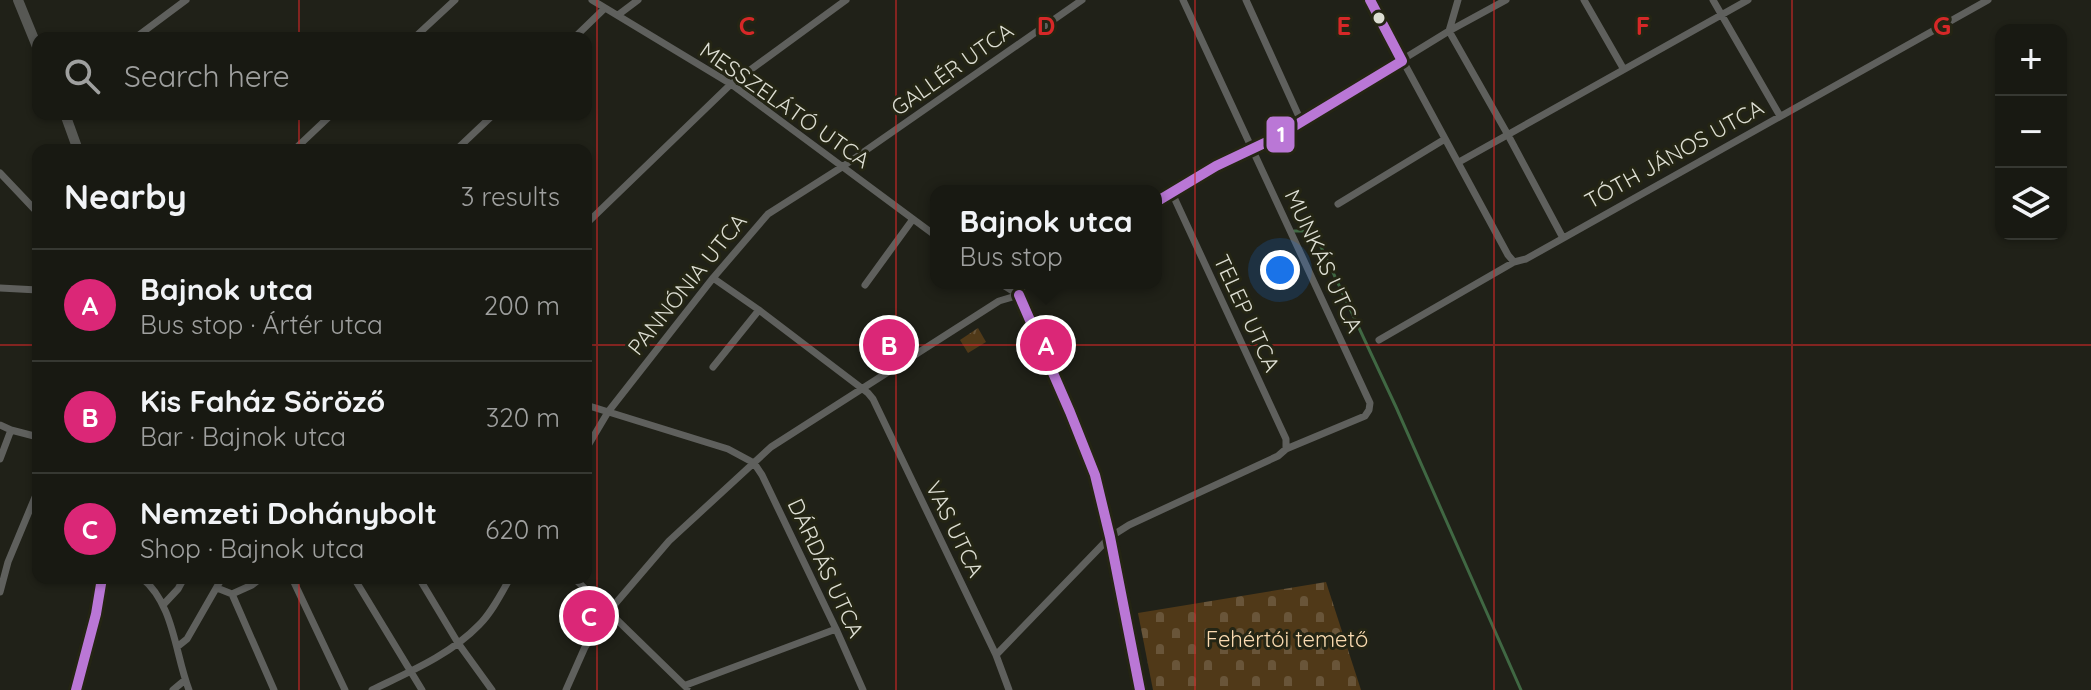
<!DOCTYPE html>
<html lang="en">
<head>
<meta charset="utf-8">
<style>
	:root { --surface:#181912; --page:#252620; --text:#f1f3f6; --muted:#9fa09f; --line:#363832; --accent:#db2777 }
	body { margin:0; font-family:Quicksand,sans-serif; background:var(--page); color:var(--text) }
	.controls { position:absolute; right:24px; top:24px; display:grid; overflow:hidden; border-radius:16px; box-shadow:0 2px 6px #0004 }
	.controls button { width:72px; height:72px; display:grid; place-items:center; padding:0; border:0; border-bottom:2px solid var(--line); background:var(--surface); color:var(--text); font:40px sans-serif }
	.you { position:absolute; left:1280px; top:270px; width:28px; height:28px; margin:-20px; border:6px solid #fff; border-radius:50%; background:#1a73e8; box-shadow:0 0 0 12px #1a73e833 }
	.badge { display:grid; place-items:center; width:52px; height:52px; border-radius:50%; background:var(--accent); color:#fff; font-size:26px; font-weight:700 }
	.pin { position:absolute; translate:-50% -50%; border:4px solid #fff; box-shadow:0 2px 8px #0006 }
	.popup { position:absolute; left:930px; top:185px; width:232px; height:104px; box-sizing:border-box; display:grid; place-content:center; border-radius:16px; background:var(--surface); filter:drop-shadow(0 2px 6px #0005); font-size:26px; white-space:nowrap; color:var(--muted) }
	.popup b { font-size:30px; color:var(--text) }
	.popup::after { content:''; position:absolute; left:50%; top:100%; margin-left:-16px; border:16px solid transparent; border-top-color:var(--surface) }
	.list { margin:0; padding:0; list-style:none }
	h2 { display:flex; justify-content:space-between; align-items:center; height:104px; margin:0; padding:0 32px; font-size:34px }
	h2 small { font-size:26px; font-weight:400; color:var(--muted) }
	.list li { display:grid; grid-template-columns:52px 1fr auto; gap:24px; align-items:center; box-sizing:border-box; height:112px; padding:0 32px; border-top:2px solid var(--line) }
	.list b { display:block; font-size:30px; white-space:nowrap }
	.list p { margin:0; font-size:26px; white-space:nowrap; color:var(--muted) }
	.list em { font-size:26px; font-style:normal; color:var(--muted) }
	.icon { flex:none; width:44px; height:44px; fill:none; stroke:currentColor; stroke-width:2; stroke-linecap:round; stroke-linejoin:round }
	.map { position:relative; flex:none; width:2091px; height:690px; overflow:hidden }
	.search { position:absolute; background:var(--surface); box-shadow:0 2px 6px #0004; left:32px; top:32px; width:560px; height:88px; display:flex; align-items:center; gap:20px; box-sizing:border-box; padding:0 28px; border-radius:16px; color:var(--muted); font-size:30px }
	.panel { position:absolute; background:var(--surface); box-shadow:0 2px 6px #0004; left:32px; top:144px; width:560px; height:440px; border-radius:16px }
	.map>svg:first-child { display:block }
</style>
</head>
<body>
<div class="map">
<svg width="2091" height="690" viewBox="0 0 2091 690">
	<defs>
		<pattern id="cemetery-stones" width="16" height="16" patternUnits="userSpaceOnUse" patternTransform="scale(2)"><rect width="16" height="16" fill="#503918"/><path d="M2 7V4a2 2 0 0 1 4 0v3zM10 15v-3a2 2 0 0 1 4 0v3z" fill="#695539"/></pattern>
		<pattern id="park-tufts" width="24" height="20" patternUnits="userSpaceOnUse" patternTransform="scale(2)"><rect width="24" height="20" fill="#503918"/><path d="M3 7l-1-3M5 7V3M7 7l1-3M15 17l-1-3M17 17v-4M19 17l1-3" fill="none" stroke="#695539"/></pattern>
	</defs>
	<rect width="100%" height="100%" fill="#202118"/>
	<path fill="url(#cemetery-stones)" d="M1326 582 1361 690H1153L1138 613Z"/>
	<path fill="url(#park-tufts)" d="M978 328 986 342 968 353 960 340Z"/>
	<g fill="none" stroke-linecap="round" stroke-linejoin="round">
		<path stroke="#406843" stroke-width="3" d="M1294 231H1310L1315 234 1396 407 1521 690"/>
		<path stroke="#5f605d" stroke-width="7" d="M592 0 731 84 913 219
			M1246 0 1301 121
			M1370 0 1508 255 1514 262
			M1458 0 1449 31 1508 135 1563 238
			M1584 0 1623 68
			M1713 0 1780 116
			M618 15 638 0
			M135 38 186 0
			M414 38 455 0
			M574 38 605 8
			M294 150 332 114
			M456 150 494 114
			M1459 162 1748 0
			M0 173 38 213
			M1172 193 1286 439V449
			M1156 202 1216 166 1273 139 1449 31 1506 0
			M1338 204 1445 139
			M586 224 731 84 846 0
			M713 278 759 310 868 393 873 399 996 655 1009 690
			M1000 283 1019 295 1070 412 1095 475 1110 537 1140 690
			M865 285 913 219 936 236
			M0 288 38 290
			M1379 340 1514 262 1526 259 1988 0
			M713 367 759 310
			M586 405 728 449 754 463 762 475 836 629 863 690
			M0 425 11 430 38 437
			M586 449 608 412 713 278 768 214 842 167 1082 0
			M0 459 11 430
			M142 578C174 604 175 654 189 690
			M292 578 345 690
			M354 578 422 690
			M419 578 458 643 492 690
			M574 578 687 688
			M217 588 232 594 252 585 261 578
			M0 592 8 562 38 490
			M232 594 274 690
			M163 605 178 589 184 578
			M177 647 187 639 222 578
			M996 655 1110 537 1129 525 1278 456 1286 449 1365 416 1369 410 1370 403 1183 0
			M686 685 836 629
			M173 690 185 680
			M372 690C409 672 450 655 479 625 492 612 501 594 510 578
			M566 690 585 647 609 611 669 541 771 447 999 301 1019 295 1024 283"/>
		<path stroke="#575854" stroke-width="10" d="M18 0 38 49
			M65 114 78 150
			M76 690 96 614 102 578"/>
		<defs>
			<path id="bus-1" d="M1370 0 1402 61
				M1156 202 1216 166 1273 139 1402 61
				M1019 295 1070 412 1095 475 1110 537 1140 690
				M76 690 96 614 102 578"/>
		</defs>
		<use href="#bus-1" stroke="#242514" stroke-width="16"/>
		<use href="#bus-1" stroke="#ba77d6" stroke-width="10"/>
	</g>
	<path fill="none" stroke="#d62828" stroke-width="2" stroke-opacity="0.55" d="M299 0V38M597 0V690M896 0V690M1195 0V690M1494 0V690M1792 0V690M299 114V150M0 345H38M586 345H2091M299 578V690"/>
	<circle fill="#dcddd2" stroke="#242514" stroke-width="3" cx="1379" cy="18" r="7"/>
	<g text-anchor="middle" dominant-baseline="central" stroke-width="6" stroke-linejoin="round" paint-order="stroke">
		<g font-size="22" fill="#dcddd2" stroke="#242514">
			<text transform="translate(952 69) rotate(-35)">GALLÉR UTCA</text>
			<text transform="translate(785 105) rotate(35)">MESSZELÁTÓ UTCA</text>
			<text transform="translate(1674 154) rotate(-29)">TÓTH JÁNOS UTCA</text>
			<text transform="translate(1324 261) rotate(65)">MUNKÁS UTCA</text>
			<text transform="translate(687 284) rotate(-51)">PANNÓNIA UTCA</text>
			<text transform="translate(1247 313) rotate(65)">TELEP UTCA</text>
			<text transform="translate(955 529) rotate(64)">VAS UTCA</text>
			<text transform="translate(826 568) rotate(65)">DÁRDÁS UTCA</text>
		</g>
		<g font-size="22" fill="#fbdbb1" stroke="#242514">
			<text x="1287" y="639">Fehértói temető</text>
		</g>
	</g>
	<g font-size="26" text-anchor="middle" font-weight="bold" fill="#d62828" stroke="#242514" stroke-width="6" stroke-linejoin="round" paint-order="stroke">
		<text x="747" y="35">C</text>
		<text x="1046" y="35">D</text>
		<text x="1344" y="35">E</text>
		<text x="1643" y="35">F</text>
		<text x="1942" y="35">G</text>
	</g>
	<rect stroke="#242514" stroke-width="3" x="1265" y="115" width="31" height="39" rx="8" fill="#ba77d6"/>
	<g font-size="22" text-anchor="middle" font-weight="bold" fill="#fff">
		<text x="1281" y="142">1</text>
	</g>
</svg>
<div class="controls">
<button>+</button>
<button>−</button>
<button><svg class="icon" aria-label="layers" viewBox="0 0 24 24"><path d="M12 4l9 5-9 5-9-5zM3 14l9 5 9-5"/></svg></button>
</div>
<div class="you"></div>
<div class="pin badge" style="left:1046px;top:345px">A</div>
<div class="popup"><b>Bajnok utca</b>Bus stop</div>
<div class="pin badge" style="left:889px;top:345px">B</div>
<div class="pin badge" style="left:589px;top:616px">C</div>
<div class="search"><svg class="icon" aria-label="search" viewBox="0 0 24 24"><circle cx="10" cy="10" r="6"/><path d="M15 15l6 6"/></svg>Search here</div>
<section class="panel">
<h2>Nearby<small>3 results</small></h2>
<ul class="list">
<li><span class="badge">A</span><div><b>Bajnok utca</b><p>Bus stop · Ártér utca</p></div><em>200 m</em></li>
<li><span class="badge">B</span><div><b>Kis Faház Söröző</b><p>Bar · Bajnok utca</p></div><em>320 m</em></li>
<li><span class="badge">C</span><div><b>Nemzeti Dohánybolt</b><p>Shop · Bajnok utca</p></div><em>620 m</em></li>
</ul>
</section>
</div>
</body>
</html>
